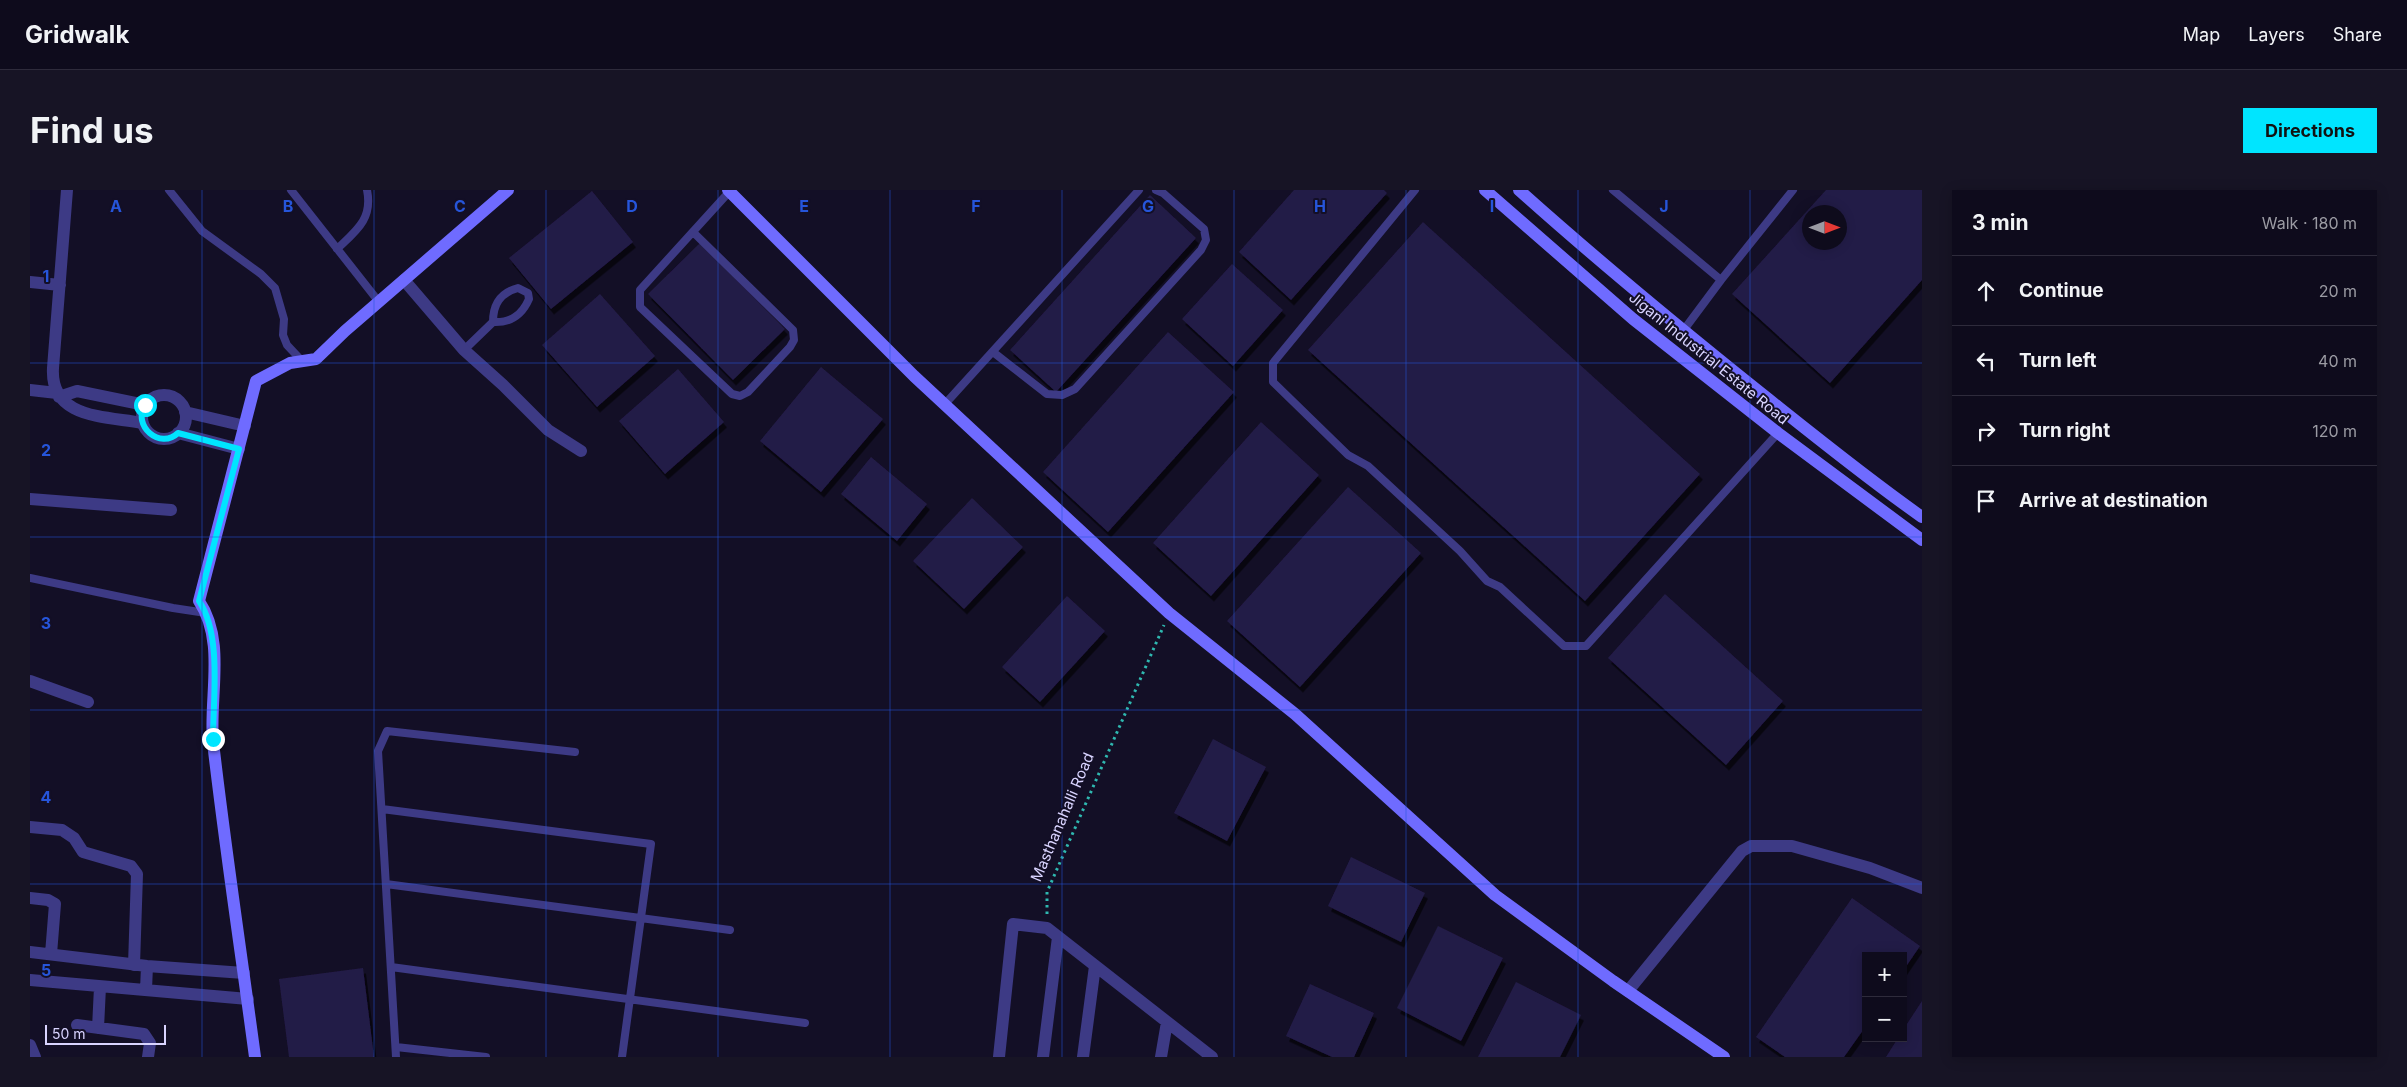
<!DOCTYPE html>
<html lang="en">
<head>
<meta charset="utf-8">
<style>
	:root { --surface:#0e0b1c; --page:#171425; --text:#f1f3f6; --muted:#9b9ba3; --line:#2e2b3b; --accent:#00e5ff }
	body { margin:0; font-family:Inter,sans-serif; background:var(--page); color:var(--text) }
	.controls { position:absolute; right:15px; bottom:15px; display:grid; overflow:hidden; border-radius:0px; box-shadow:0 2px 12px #0003 }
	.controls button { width:45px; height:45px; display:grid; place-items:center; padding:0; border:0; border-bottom:1px solid var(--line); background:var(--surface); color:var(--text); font:25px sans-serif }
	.compass { position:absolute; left:1772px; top:15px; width:45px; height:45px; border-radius:50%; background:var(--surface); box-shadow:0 2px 12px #0003; rotate:90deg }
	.scale { position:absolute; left:15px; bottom:12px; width:121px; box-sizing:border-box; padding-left:5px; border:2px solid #d9d4ff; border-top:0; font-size:14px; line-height:18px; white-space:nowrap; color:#d9d4ff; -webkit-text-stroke:4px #130f26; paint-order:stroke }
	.stop { position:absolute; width:15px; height:15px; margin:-11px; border:4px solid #00e5ff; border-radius:50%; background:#fff }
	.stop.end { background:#00e5ff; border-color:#fff; box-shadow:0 1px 5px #0008 }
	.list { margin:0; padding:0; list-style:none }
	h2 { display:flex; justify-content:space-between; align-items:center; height:65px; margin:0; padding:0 20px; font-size:21px }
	h2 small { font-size:16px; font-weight:400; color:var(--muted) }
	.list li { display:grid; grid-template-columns:32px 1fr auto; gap:15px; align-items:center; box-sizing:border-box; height:70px; padding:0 20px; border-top:1px solid var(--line) }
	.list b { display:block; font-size:19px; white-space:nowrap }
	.list em { font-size:16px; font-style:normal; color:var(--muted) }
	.icon { flex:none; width:28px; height:28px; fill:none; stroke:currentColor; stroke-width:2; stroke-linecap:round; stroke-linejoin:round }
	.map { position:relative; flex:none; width:1892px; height:867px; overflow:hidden; border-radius:0px }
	header { display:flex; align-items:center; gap:30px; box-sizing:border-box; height:70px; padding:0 25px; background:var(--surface); border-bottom:1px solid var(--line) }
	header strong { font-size:24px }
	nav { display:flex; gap:28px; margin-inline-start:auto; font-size:18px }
	.intro { display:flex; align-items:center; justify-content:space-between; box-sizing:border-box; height:120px; padding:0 30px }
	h1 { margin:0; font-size:35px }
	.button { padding:12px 22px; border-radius:0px; background:var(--accent); color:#111; font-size:18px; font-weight:700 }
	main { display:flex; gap:30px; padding:0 30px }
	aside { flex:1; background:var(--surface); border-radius:0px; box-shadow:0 2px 12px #0003 }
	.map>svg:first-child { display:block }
</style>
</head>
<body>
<header>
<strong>Gridwalk</strong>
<nav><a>Map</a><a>Layers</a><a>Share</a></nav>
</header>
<div class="intro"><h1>Find us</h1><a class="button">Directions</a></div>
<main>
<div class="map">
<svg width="1892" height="867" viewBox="0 0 1892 867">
	<defs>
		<filter id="shadow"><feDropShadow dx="3" dy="5.5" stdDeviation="0" flood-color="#0009"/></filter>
	</defs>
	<rect width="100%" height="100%" fill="#130f26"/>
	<path fill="#241b47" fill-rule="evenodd" filter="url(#shadow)" d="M1264 0H1354L1357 3 1261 110 1209 62Z
		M1796 0H1892V90L1800 193 1702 104ZM1780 22H1810V52H1780Z
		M562 1 603 52 521 119 479 68Z
		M1120 5 1166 48 1026 202 980 160Z
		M1393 32 1670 284 1555 411 1278 160Z
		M670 53 755 139 703 190 618 104Z
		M1202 74 1253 120 1203 176 1152 129Z
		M570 104 625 166 567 217 512 155Z
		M1138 142 1204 202 1078 342 1013 282Z
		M791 177 853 229 791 302 730 251Z
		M648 179 694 232 635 284 589 231Z
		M1231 232 1289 285 1181 406 1123 353Z
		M841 267 897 314 867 351 811 304Z
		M1318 297 1391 363 1270 497 1197 431Z
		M942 308 993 357 934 419 883 371Z
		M1635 404 1753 511 1696 575 1578 468Z
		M1037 406 1075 441 1010 512 972 477Z
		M1183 549 1236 577 1197 651 1144 623Z
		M1321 667 1395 703 1371 752 1298 716Z
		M1822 708 1890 756 1873 781V766H1836V836L1814 867H1755L1726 847Z
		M1408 736 1473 768 1431 851 1367 818Z
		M333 778 344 867H259L249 789Z
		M1486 792 1551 825 1530 867H1448Z
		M1280 794 1344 823 1324 867H1302L1256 846Z
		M1892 811V867H1856L1868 848H1873V840Z"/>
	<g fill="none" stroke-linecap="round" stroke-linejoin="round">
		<path stroke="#2fb8b0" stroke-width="3" stroke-dasharray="2.5 4" stroke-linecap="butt" d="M1017 724V702L1134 435"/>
		<path stroke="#3d3a85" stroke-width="8" d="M139 0 172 41 231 84 245 98 254 129 253 145 257 155 272 171
			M261 0 349 112
			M1385 0 1243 173V192L1318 265 1338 276 1430 361 1457 391 1470 397 1534 456H1556L1748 243
			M1583 0 1691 90
			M663 42 763 140 764 150 760 157 718 202 710 206 702 204 610 117V100L699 2
			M307 59C326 41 343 29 337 0
			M1653 141 1691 90 1763 0
			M434 160 463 132C463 114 470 103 488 98L498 103 499 109C492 125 481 133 463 132
			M963 162 1017 204 1032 205 1045 199 1171 60 1176 50 1174 39 1133 3 1126 0
			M915 214 1109 0
			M0 388 143 418 176 423
			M352 619 621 654 592 867
			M356 694 700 740
			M361 777 775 833
			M366 857 456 867
			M366 867 348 561 357 541 545 562"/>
		<path stroke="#3d3a85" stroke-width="12" d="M37 0 23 178C20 229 75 226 112 233
			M374 90 434 160 473 195 518 240 551 261
			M0 92 30 95
			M0 200 27 203
			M112 227a22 22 0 1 1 44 0a22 22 0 1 1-44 0Z
			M29 207 47 201 115 215
			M155 222 215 236
			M148 243 209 259
			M0 309 141 320
			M0 491 58 512
			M0 637 32 640 44 648 53 662 101 676 107 684 104 775
			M0 708 18 710 25 714 21 764
			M0 762 117 776 214 783
			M0 790 218 809
			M116 800 117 776
			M1598 801 1712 661 1721 656H1762L1840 678 1892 698
			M47 835 114 844 120 853 118 867
			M68 838 70 797
			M0 855 5 867
			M969 867 983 734 1017 738 1182 867
			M1013 867 1028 747
			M1053 867 1065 776
			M1131 867 1137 832"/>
		<path stroke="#6f6bff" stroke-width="12" d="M698 0 884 186 1139 423 1265 524 1465 705 1583 791 1694 867
			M1455 0 1603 129 1748 243 1892 350
			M1489 0C1566 69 1646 135 1727 200 1781 243 1835 287 1892 327
			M225 867C211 762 195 657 183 552 179 506 196 451 169 411L226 191 260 173 286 169 315 141 478 0"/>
	</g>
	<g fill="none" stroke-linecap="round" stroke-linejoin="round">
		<path stroke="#00e5ff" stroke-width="6" d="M115 215C102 236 130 260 148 243L209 259 169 411C192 445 183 509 183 549"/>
	</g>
	<path fill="none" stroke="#2655da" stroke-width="1" stroke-opacity="0.55" d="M172 0V867M344 0V867M516 0V867M688 0V867M860 0V867M1032 0V867M1204 0V867M1376 0V867M1548 0V867M1720 0V867M0 173H1892M0 347H1892M0 520H1892M0 694H1892"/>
	<g text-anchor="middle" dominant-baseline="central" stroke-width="4" stroke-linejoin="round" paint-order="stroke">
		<g font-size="15" fill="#d9d4ff" stroke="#130f26">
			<text transform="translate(1679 168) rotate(39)">Jigani Industrial Estate Road</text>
			<text transform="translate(1032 627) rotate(-67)">Masthanahalli Road</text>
		</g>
	</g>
	<g font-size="16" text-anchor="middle" font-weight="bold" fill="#2655da" stroke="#130f26" stroke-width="4" stroke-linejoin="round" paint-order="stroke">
		<text x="86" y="22">A</text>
		<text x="258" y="22">B</text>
		<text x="430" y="22">C</text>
		<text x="602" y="22">D</text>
		<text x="774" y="22">E</text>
		<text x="946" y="22">F</text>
		<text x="1118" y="22">G</text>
		<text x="1290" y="22">H</text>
		<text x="1462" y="22">I</text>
		<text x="1634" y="22">J</text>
		<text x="16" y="92">1</text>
		<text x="16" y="266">2</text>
		<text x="16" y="439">3</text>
		<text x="16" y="613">4</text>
		<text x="16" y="786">5</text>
	</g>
</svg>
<div class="controls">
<button>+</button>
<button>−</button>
</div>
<svg class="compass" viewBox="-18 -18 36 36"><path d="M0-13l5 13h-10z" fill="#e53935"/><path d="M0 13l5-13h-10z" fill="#9b9ba3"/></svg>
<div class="scale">50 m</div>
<div class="stop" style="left:115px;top:215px"></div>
<div class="stop end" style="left:183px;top:549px"></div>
</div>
<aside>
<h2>3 min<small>Walk · 180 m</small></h2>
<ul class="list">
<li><svg class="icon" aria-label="ahead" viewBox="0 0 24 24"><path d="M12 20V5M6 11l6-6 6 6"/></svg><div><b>Continue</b></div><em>20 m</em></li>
<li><svg class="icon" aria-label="left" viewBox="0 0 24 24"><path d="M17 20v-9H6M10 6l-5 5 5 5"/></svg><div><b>Turn left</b></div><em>40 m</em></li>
<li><svg class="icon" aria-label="right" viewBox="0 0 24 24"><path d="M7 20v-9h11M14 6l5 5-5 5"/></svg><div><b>Turn right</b></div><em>120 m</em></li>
<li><svg class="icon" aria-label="arrive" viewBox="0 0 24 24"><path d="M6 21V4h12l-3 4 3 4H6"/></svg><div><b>Arrive at destination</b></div></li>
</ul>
</aside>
</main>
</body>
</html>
